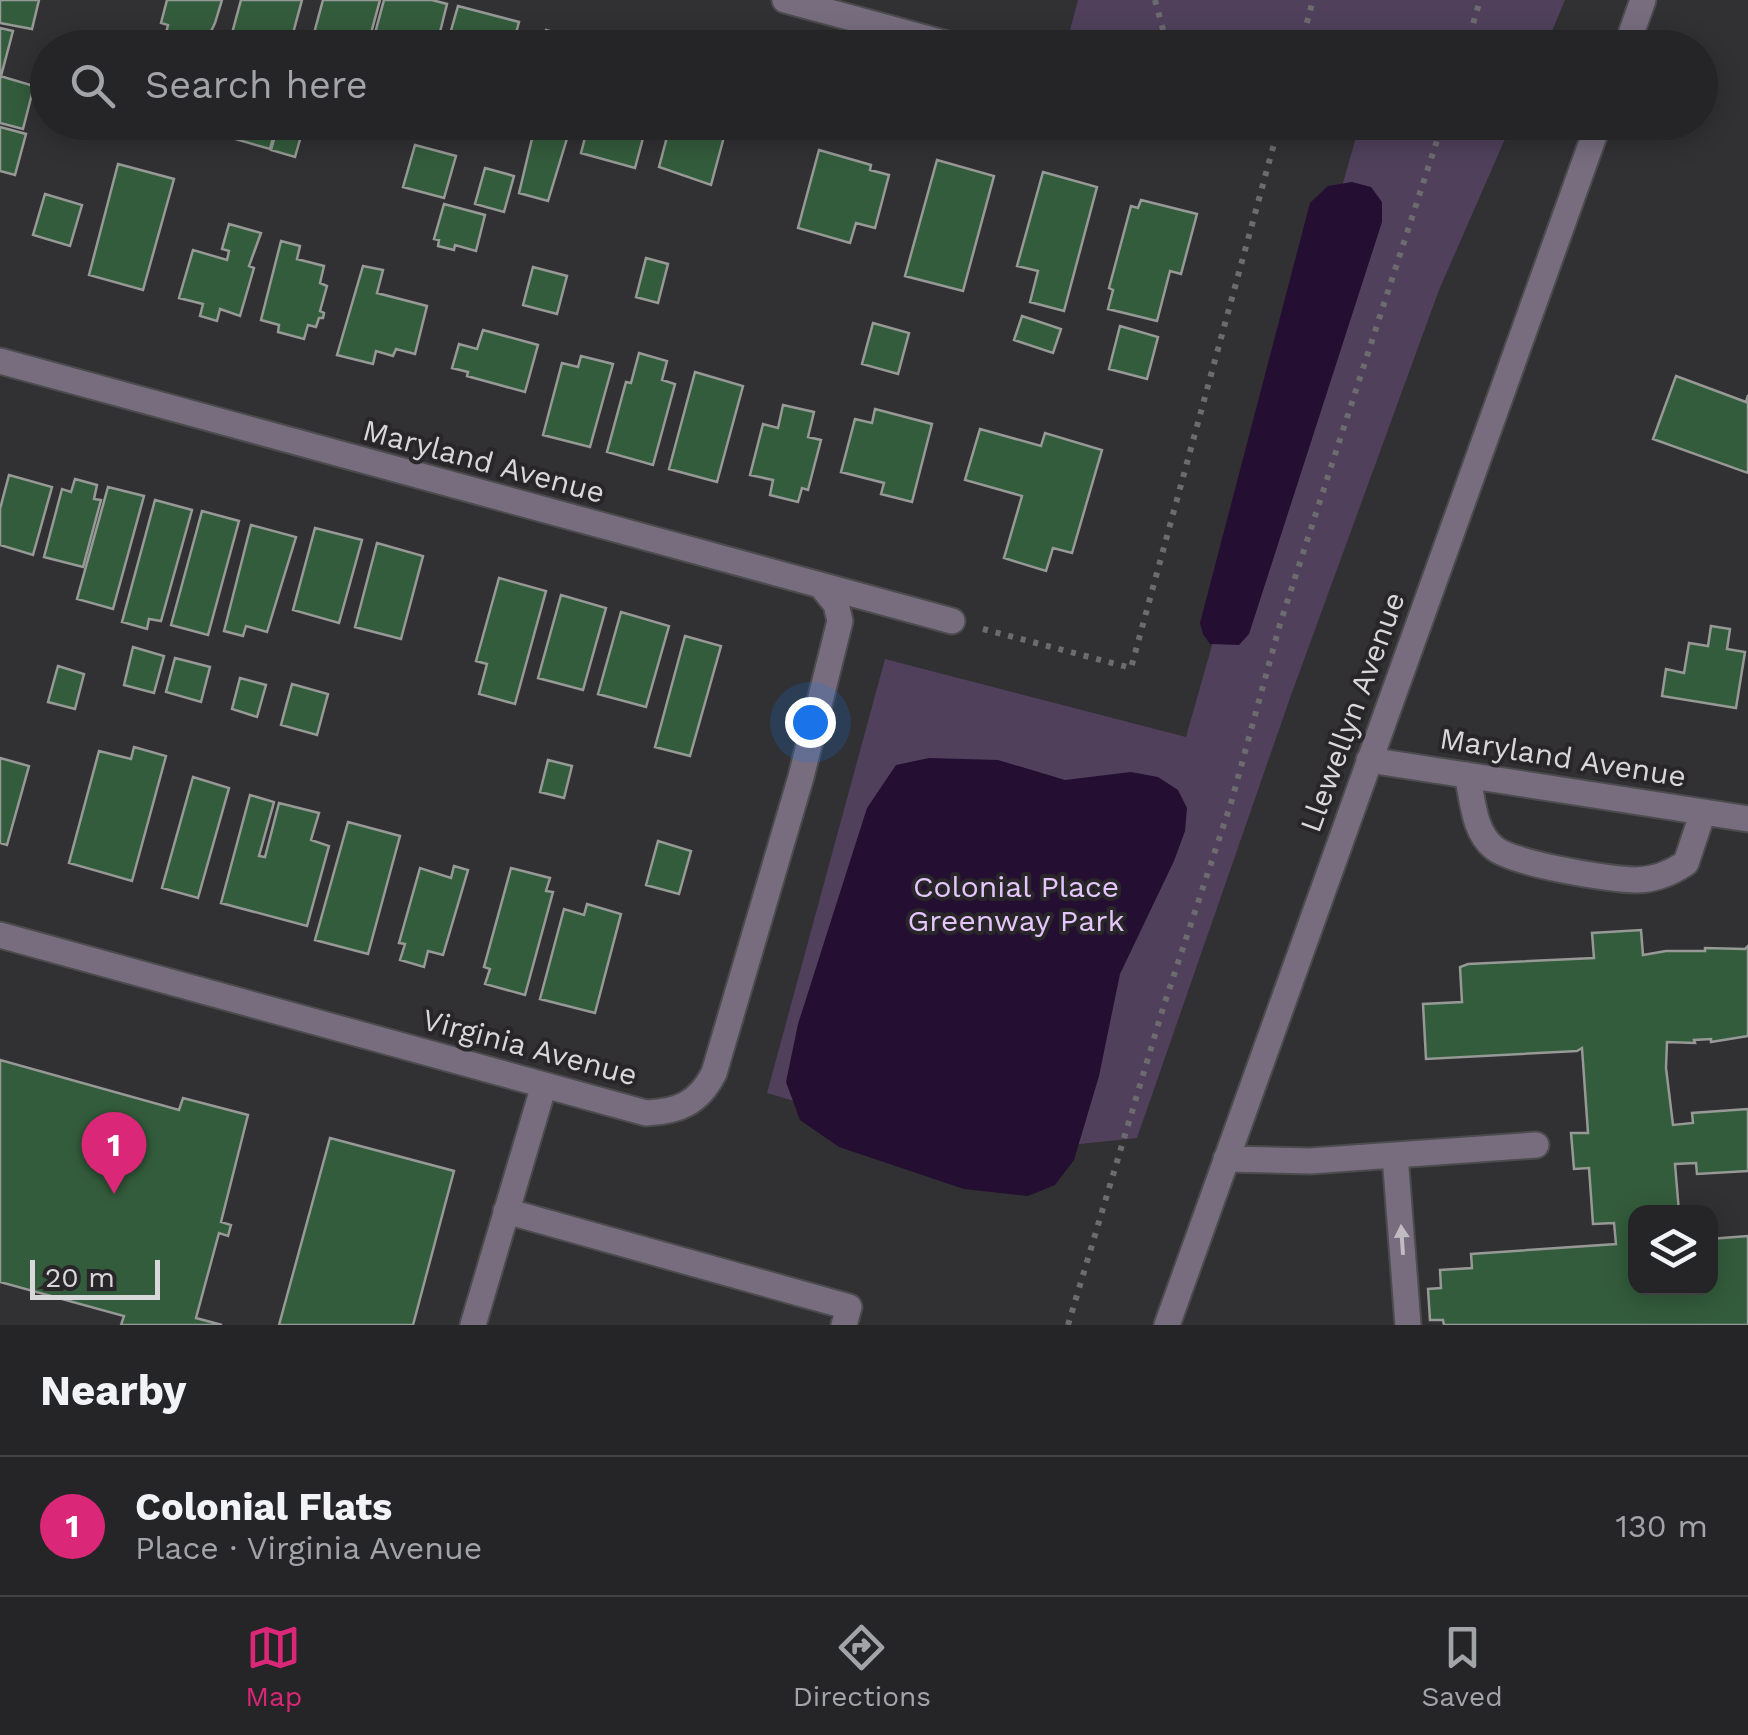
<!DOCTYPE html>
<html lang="en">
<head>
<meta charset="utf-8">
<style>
	:root { --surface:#252426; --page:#2d2c2e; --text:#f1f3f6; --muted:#a3a4a7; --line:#424143; --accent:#db2777 }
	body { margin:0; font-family:"Work Sans",sans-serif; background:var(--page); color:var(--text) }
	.controls { position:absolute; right:30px; bottom:30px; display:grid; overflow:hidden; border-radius:20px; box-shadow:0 5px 25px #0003 }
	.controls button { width:90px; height:90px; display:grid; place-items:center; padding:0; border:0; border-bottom:2px solid var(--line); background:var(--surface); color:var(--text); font:50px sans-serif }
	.scale { position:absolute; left:30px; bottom:25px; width:130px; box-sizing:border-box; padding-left:10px; border:5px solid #d8d7d9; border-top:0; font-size:28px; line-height:35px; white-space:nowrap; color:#d8d7d9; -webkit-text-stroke:8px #282629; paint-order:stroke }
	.you { position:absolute; left:810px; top:722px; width:35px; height:35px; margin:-25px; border:8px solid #fff; border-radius:50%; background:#1a73e8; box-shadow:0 0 0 15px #1a73e833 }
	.badge { display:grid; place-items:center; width:65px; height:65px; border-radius:50%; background:var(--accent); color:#fff; font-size:32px; font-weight:700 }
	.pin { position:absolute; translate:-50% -82px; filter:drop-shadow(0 2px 5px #0008) }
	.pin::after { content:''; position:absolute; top:52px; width:35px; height:30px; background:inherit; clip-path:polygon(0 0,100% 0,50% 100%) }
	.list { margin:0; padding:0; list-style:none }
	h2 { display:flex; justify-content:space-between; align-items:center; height:130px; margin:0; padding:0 40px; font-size:42px }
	h2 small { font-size:32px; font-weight:400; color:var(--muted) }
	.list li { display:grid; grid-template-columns:65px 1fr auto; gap:30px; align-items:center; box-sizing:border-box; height:140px; padding:0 40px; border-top:2px solid var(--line) }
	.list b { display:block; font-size:38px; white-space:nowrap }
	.list p { margin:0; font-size:32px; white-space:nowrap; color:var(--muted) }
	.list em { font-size:32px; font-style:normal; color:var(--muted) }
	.icon { flex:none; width:55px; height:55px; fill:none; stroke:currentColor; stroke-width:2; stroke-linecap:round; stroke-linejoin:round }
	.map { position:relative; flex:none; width:1748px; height:1325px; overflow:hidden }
	.search { position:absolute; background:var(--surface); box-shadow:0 5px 25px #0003; left:30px; right:30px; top:30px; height:110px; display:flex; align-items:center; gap:25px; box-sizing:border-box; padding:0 35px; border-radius:55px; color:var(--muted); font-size:38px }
	.sheet { height:270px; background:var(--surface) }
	nav { display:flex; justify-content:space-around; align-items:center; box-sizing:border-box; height:140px; border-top:2px solid var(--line); background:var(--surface); font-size:28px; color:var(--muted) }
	nav a { display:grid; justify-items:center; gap:5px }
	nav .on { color:var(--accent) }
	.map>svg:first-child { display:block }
</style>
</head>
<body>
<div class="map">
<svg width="1748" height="1325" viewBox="0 0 1748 1325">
	<rect width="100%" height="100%" fill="#313033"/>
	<path fill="#50405c" d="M1078 0H1565L1545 48 1131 47 1070 30Z
		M1360 123H1512L1439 290 1290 698 1137 1138 977 1155 767 1093 885 659 1186 737Z"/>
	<path fill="#240e32" d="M1352 182 1371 187 1382 202V222L1249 634 1239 645 1210 644 1203 634 1200 623 1310 203 1328 186Z
		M929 758 998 760 1065 780 1131 772 1158 777 1178 790 1187 808 1185 831 1174 861 1120 974 1099 1076 1074 1160 1055 1185 1028 1196 964 1189 839 1147 800 1120 786 1082 798 1024 867 808 896 765Z"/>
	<path fill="#335c3c" stroke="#969996" stroke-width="2.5" d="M0 0H39L32 29 0 23Z
		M167 0H222L215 23 203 48 164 41 168 25 161 23Z
		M241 0H302L289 48H228Z
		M323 0H380L367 48H310Z
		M384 0H432L447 4 436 48H371Z
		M458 6 519 22 512 48H446Z
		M0 28 13 31 1 76 0 75Z
		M546 30 581 39 579 48H528L529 44 541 46Z
		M0 76 34 86 23 129 0 123Z
		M176 122H201L198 133 175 127Z
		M212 122H237L232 138 209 131Z
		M239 122H277L270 149 235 139Z
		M279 122H305L295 157 271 150Z
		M536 122H572L548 201 519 193Z
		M589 122H653L651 129 646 127 635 168 581 153Z
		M671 122H728L711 185 659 167Z
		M0 127 26 134 15 175 0 171Z
		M415 145 456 156 444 198 403 187Z
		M819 150 871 165 870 170 889 175 875 228 856 223 850 243 798 228Z
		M937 160 994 176 963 291 905 276Z
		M118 164 174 179 143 290 89 275Z
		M485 168 514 176 504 212 475 204Z
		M1043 172 1097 187 1064 311 1030 302 1038 271 1017 266Z
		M45 194 82 205 70 246 33 235Z
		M1141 200 1197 214 1181 274 1170 271 1157 321 1108 309 1113 290 1109 288 1131 206 1138 208Z
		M444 204 485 215 476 251 455 245 454 250 438 246 439 240 434 239Z
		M229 224 261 233 249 266 254 268 240 316 220 309 217 321 200 316 203 304 179 298 193 250 227 260 229 251 222 249Z
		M281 241 300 246 297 259 324 266 320 283 327 286 320 311 324 313 323 318H319L316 327 308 325 304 339 278 332 279 325 261 320Z
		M646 258 668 264 658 303 636 297Z
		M363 266 383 270 377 293 427 306 415 354 396 349 393 356 376 351 373 364 337 355Z
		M533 267 567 276 557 314 523 305Z
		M1022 316 1061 329 1053 353 1014 340Z
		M873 323 909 333 898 374 862 364Z
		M1120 326 1158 337 1147 379 1109 369Z
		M483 330 538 345 525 392 467 376 468 372 452 368 459 344 477 349Z
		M639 353 667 361 662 380 675 384 653 465 607 452 626 382 631 383Z
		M581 356 613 364 590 447 543 435 562 363 578 367Z
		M695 372 743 386 717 482 669 469Z
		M1676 376 1746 402 1748 395V473L1653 439Z
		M783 405 814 412 808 437 821 440 808 490 802 488 798 502 770 495 773 480 750 475 763 424 778 428Z
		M875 409 932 424 912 502 881 494 884 483 841 472 855 419 872 423Z
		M980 429 1041 446 1045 433 1102 450 1072 553 1053 548 1046 571 1004 558 1022 496 965 480Z
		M9 475 52 487 33 555 0 545V509Z
		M75 479 97 485 94 499 101 500 83 567 44 557 62 489 71 492Z
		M108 487 144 496 113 609 77 599Z
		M155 500 192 510 161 621 149 619 147 629 122 622Z
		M202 511 239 521 208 635 171 625Z
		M251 525 296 537 267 632 246 626 243 636 224 631Z
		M315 528 362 540 339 623 293 610Z
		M377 543 423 556 401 639 355 627Z
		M499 578 546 591 515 704 479 694 487 664 476 661Z
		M561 595 606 608 583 690 538 678Z
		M621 612 669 626 646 707 598 694Z
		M1711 626 1730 629 1727 649 1745 652 1736 708 1662 696 1666 669 1684 673 1689 643 1708 646Z
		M685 636 721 646 690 756 655 747Z
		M133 647 164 656 154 693 124 685Z
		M175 658 210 667 201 702 166 692Z
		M58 666 84 674 75 709 48 702Z
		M240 678 266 685 257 717 232 709Z
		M292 684 328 694 317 735 281 725Z
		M134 747 166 756 132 881 69 863 99 751 131 759Z
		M0 758 29 766 7 845 0 843Z
		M548 760 572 766 564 798 540 792Z
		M193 777 229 788 198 898 162 888Z
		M250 795 274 802 259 856 265 857 279 803 319 813 311 840 329 846 307 926 221 903Z
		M348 822 400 836 368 954 315 940Z
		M658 841 691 851 679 894 646 885Z
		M454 866 468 870 443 955 428 951 424 967 400 960 405 944 399 943 420 868 451 878Z
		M511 868 550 878 546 891 553 892 525 995 485 984 490 969 484 967Z
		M587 904 621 914 595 1013 540 999 564 909 584 915Z
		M1641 930 1643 955 1666 951H1705V948L1745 949 1748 946V1036L1711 1042V1039L1694 1040 1695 1043 1667 1042 1666 1068 1673 1125 1693 1123 1692 1113 1748 1109V1171L1697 1174 1696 1163 1675 1164 1679 1212H1636V1288H1710V1239L1748 1236V1325H1444L1443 1320H1430L1428 1289 1441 1288 1440 1270 1472 1268 1471 1254 1616 1244 1614 1223 1593 1224 1589 1168 1574 1169 1571 1133H1588L1582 1048 1577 1051 1426 1059 1423 1004 1462 1002 1460 967 1468 964 1594 958 1592 933Z
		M0 1060 179 1110 183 1098 248 1115 221 1222 231 1225 228 1236 219 1233 196 1318 222 1325H121L124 1316 0 1282Z
		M330 1138 454 1171 413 1325H279Z"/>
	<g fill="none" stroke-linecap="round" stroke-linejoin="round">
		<defs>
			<path id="minor" d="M785 0 962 48
				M1626 48 1643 0
				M0 361 952 621
				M1369 760 1748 819
				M1467 775C1473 799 1473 830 1493 847 1511 864 1608 879 1636 880 1654 880 1671 873 1686 863L1703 812
				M0 935 646 1113C678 1112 699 1103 714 1073L801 777 840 621 836 604 823 588
				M1395 1155 1408 1325
				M1226 1159 1310 1161 1536 1145
				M506 1211 849 1307 844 1325
				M473 1325 544 1085
				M1167 1325 1599 122"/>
		</defs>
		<use href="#minor" stroke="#4c4b4e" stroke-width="29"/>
		<path stroke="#6c6b6e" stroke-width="6" stroke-dasharray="5 8" stroke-linecap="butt" d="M1155 0 1168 48
			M1300 48 1313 0
			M1466 48 1480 0
			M983 629 1131 668 1280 122
			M1068 1325 1164 1005 1231 803 1280 624 1443 122"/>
		<use href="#minor" stroke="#776d7f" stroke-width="25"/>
	</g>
	<defs><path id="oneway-solid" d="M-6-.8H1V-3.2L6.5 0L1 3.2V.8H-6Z" transform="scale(2.5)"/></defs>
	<use fill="#c0bcc2" href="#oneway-solid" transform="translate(1402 1240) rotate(-94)"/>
	<g text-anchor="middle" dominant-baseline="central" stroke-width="8" stroke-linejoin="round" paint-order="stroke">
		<g font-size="30" fill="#d8d7d9" stroke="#282629">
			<text transform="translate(484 461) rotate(15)">Maryland Avenue</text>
			<text transform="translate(1352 712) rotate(-70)">Llewellyn Avenue</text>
			<text transform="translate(1563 757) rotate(9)">Maryland Avenue</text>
			<text transform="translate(530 1047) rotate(15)">Virginia Avenue</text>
		</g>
		<g font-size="30" fill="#e5c6fc" stroke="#282629">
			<text x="1016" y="886">Colonial Place<tspan x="1016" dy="34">Greenway Park</tspan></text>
		</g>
	</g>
</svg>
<div class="controls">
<button><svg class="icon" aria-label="layers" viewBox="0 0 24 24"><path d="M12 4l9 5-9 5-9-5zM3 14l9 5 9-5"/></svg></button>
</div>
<div class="scale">20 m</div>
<div class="you"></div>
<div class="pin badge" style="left:114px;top:1194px">1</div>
<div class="search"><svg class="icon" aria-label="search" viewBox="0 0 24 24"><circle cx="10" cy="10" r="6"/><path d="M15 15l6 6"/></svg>Search here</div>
</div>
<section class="sheet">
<h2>Nearby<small></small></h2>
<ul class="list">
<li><span class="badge">1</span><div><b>Colonial Flats</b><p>Place · Virginia Avenue</p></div><em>130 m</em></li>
</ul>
</section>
<nav>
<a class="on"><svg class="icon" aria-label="map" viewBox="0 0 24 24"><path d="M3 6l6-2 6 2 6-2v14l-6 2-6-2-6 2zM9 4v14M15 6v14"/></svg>Map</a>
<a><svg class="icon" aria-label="directions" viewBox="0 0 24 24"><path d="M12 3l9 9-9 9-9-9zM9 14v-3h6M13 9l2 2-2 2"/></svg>Directions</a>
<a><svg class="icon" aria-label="saved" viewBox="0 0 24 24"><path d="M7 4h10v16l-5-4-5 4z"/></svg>Saved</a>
</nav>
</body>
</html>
